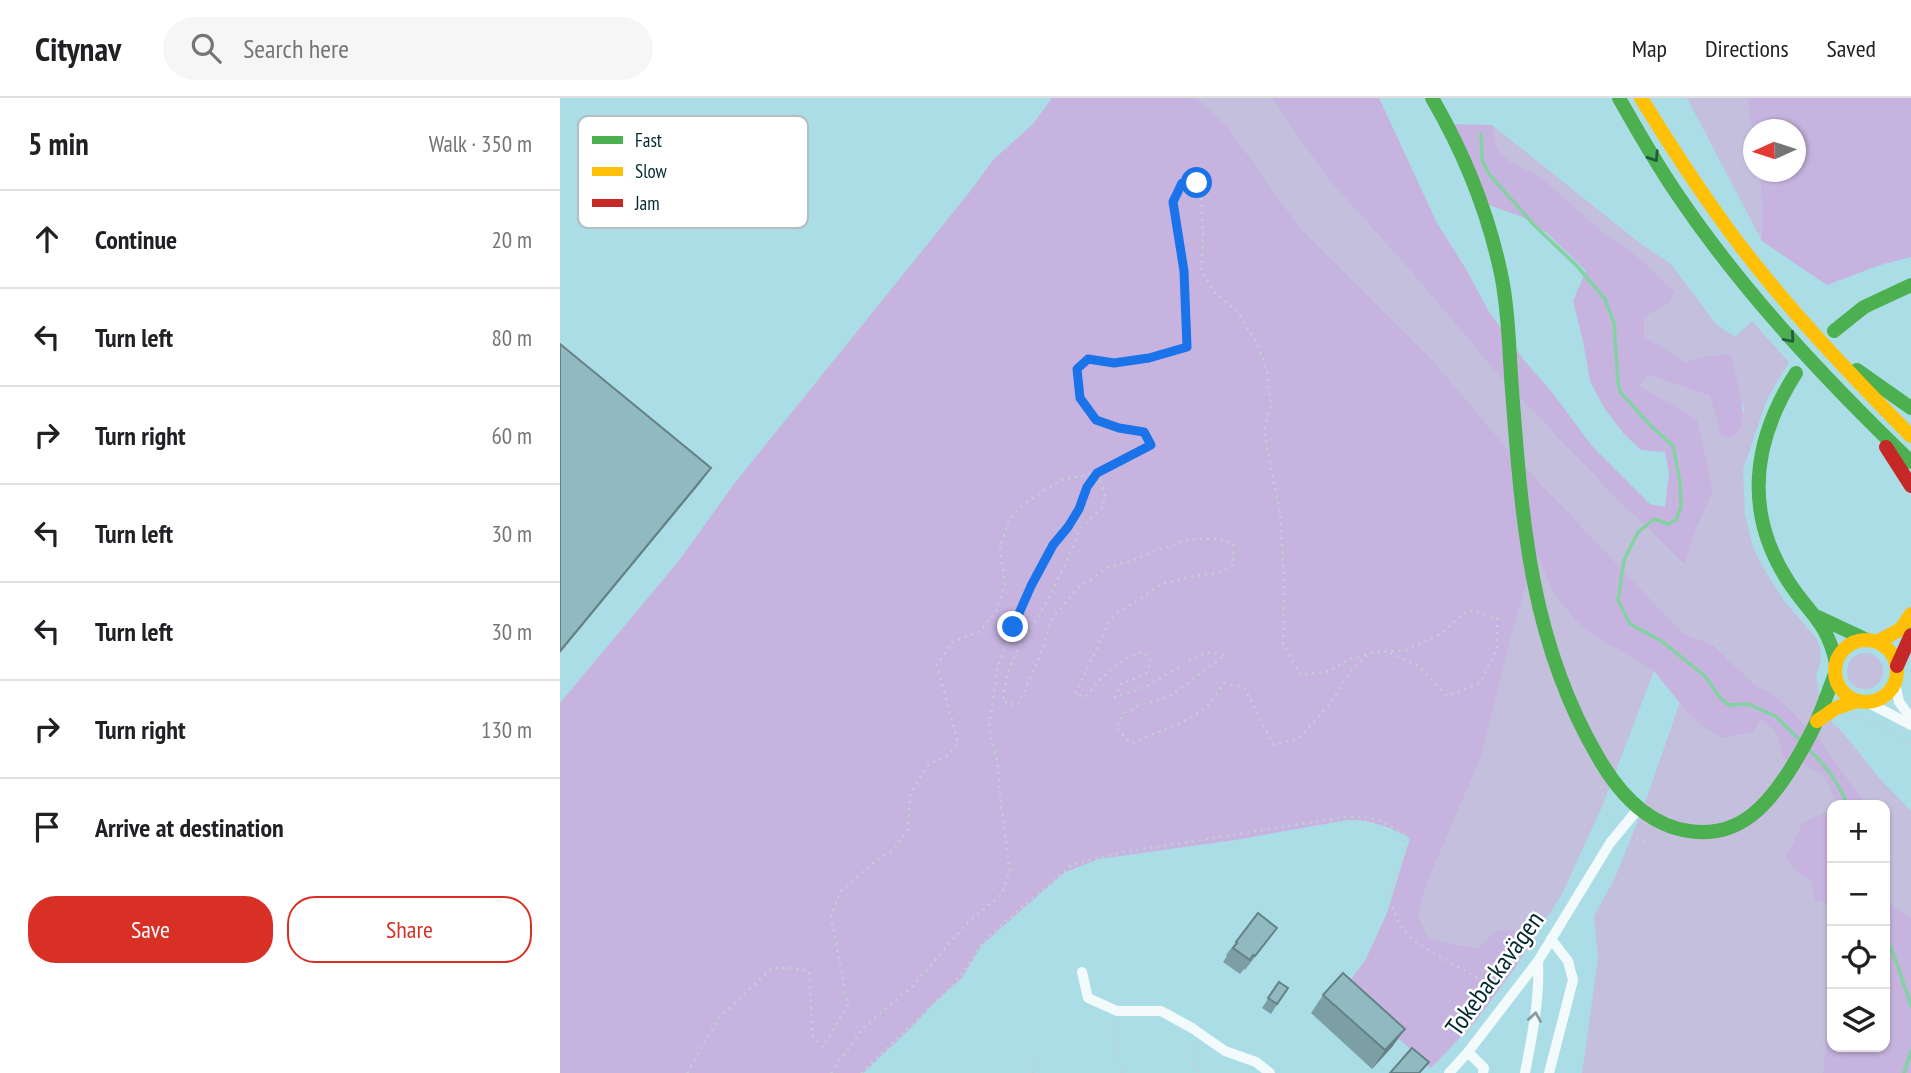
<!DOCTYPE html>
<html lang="en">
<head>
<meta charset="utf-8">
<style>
	:root { --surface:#fff; --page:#f6f6f6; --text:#202124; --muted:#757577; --line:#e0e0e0; --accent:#d93025 }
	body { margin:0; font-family:"PT Sans Narrow",sans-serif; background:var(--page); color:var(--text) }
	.controls { position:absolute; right:21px; bottom:21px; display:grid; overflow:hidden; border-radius:14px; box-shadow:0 2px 5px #0004 }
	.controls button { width:63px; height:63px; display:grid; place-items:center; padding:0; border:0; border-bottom:2px solid var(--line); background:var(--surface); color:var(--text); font:35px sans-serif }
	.compass { position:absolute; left:1183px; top:21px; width:63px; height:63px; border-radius:50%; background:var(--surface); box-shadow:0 2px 5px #0004; rotate:267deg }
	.stop { position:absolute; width:21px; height:21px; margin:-16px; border:5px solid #1a73e8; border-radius:50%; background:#fff }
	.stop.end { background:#1a73e8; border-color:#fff; box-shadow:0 2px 7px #0008 }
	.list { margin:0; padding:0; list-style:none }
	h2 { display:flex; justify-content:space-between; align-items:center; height:91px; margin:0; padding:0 28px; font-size:30px }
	h2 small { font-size:23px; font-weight:400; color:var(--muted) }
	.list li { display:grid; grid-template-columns:46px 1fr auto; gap:21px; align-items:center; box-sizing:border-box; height:98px; padding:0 28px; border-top:2px solid var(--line) }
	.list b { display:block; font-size:26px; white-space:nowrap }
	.list em { font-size:23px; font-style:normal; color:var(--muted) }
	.actions { display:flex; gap:14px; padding:21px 28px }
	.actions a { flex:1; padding:16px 0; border:2px solid var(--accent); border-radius:28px; text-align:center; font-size:24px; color:var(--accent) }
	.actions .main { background:var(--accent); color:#fff }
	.icon { flex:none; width:38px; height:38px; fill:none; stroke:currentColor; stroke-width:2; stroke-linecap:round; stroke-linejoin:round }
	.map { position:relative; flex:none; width:1351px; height:975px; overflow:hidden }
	header { display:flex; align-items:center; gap:42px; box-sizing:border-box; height:98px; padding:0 35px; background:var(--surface); border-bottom:2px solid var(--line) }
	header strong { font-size:33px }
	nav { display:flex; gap:38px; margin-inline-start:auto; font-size:24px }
	.search { width:490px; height:63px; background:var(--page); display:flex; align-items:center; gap:18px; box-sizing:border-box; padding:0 24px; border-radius:38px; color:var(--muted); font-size:26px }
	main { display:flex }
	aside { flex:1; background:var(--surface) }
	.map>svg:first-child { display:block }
</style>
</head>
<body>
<header>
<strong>Citynav</strong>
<div class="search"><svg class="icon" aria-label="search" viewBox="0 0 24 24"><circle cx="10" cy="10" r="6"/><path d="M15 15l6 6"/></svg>Search here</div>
<nav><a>Map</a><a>Directions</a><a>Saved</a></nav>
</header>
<main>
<aside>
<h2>5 min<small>Walk · 350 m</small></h2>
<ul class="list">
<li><svg class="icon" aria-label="ahead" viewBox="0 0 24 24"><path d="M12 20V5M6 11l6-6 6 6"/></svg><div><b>Continue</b></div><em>20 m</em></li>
<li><svg class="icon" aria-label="left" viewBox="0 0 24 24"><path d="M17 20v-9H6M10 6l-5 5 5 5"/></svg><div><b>Turn left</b></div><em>80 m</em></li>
<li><svg class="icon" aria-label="right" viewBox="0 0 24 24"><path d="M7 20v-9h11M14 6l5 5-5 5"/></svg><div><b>Turn right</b></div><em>60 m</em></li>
<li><svg class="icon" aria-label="left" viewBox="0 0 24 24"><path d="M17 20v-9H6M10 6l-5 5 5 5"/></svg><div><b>Turn left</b></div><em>30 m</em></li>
<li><svg class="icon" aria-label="left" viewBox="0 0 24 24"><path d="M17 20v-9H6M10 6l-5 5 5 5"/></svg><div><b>Turn left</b></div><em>30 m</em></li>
<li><svg class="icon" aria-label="right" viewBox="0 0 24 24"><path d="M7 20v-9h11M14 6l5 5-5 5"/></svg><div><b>Turn right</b></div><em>130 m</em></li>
<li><svg class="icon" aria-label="arrive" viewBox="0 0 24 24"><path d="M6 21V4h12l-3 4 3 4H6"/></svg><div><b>Arrive at destination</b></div></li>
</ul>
<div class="actions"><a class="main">Save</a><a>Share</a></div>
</aside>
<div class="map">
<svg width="1351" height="975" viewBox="0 0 1351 975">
	<rect width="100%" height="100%" fill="#aadde6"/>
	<path fill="#c4bfdd" d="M637 0H711L768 81 843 164 941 280 1053 397 1123 467 1138 426 1144 356 1137 321 1079 288 1089 277 1150 298 1161 336 1184 312 1171 256 1148 258 1125 264 1084 238V219L1109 205 1078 159 1045 136 981 79 949 63 936 51 932 27 1081 146 1111 166 1156 226 1175 239 1192 223 1229 264 1207 301 1183 372 1185 416 1193 450 1206 474 1224 503 1257 541 1261 553 1260 565 1256 578 1260 599 1255 607 1284 636 1320 681 1351 713V820L1325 801V707H1306L1288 683 1216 599 1194 586 1155 547 1123 537 947 350 868 257 739 129 668 29Z
		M1127 0H1187L1193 38 1194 74H1199L1201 85 1202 143Z
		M976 453 994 496 1023 531 1094 573 1042 709 1002 796 957 867 937 832 918 850 867 841 858 817 868 782 950 542Z
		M1287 573a18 18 0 1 1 36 0a18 18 0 1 1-36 0Z
		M1120 604C1132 620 1147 630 1164 640L1193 634 1200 622 1212 628 1222 646 1240 665 1263 677 1277 707H1272V711C1252 722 1237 740 1226 760L1238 774 1252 783 1254 803 1272 806V922L1271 923 1263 975H1022L1038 861 1034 818 1055 780 1085 705Z"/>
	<path fill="#c7b3e0" d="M492 0H637L668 29 739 129 868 257 947 350 1123 536 1154 547 1194 586 1216 599 1257 639 1306 707H1277L1263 677 1240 665 1222 660C1221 642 1217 631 1200 622L1193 634 1164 640 1145 630 1128 615 1094 573 1023 531 994 496 976 454 950 542 921 658 868 782 858 817 868 841 918 850 937 832H956L952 861 957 867 915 924 871 970 784 891 806 861 827 815 850 740C830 729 810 721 787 722L675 742 539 761 505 774 422 847 401 881 374 905 349 932 303 975H0V605L118 464 174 386 408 96 434 61 473 26Z
		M711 0H819L877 125 906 171 928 212 963 261 991 293 1032 348 1090 406 1105 409 1109 375 1105 354 1081 352 1064 336 1044 310 1030 283 1023 243 1013 203 1026 173 987 135 963 119 926 106 889 26 932 27 937 51 949 63 981 79 1045 136 1078 159 1115 194 1109 205 1084 219V238L1125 264 1148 258 1171 256 1182 304V329L1171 339 1161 337 1150 298 1089 277 1079 288 1137 321 1153 393 1138 426 1124 467 1053 397 941 280 843 164 768 81Z
		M1187 0H1351V159L1320 167 1267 187 1202 143 1201 85 1199 74H1236V32H1194L1193 38Z
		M1272 711V806L1254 803 1252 783 1238 774 1225 760 1234 744 1242 725Z
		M1325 801 1351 820V975H1263L1266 946 1272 922V949H1325Z"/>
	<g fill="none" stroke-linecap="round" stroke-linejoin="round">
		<path stroke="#83d2a1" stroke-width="3.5" d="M921 36 922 62 929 76 974 127 1017 168 1045 201 1054 225 1058 285 1061 295 1091 328 1113 348 1120 384 1121 409 1116 422 1108 426 1094 421 1078 434 1064 462 1058 502 1070 526 1100 542 1145 578 1160 600 1169 607 1188 606 1215 618 1242 644
			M1247 650C1264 665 1280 686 1287 707
			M1325 837 1335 860 1351 908
			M1344 975 1351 953"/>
		<path stroke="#c0d0d3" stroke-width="2.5" stroke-dasharray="2 5" stroke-linecap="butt" d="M1294 619 1315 624 1351 646
			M1041 688 1048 717 1055 723
			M1071 735 1083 743 1100 741
			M556 924 557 945 562 975
			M633 945 634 966 639 975
			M127 975 159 920 212 870H231L249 873 253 939 263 949 288 907 271 819 280 794 314 764 335 751 348 731 350 696 369 666 387 658 398 645 377 567 392 544 419 534 436 513 445 486 440 450 449 422 465 405 501 382 537 375 591 347 585 334 559 330 536 322 520 300 517 271 528 261 554 265 588 260 627 249 624 173 613 104 622 85H637L641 98 643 137 641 173 654 194 677 213 698 247 707 274 711 307 704 333 720 415 724 485 723 546 741 577 770 573 789 561 810 555 846 552 880 536 908 512 937 520V551L920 585 887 598 859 568 828 554
			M271 975 304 929 352 889 407 825 441 797 450 773 441 706 438 669 429 629 438 567 471 489 493 447 519 411 528 389 537 375 545 396 543 409 520 431 506 465 477 522 462 541 447 576 443 604 458 607 480 558 492 520 517 491 549 469 570 463 628 441H655L673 445 674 466 662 474 634 478 601 486 577 503 560 512 549 524 515 596 525 599C544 578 555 562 584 554L591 564 586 576 561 586 555 599 587 588 629 563 647 554 665 557 609 599 580 607 564 615 556 630 571 645 625 623 648 608 664 585 684 589 713 646 738 641 770 606 792 571 807 557
			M301 975 388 892 405 872 419 849 436 832 511 767 559 755 779 720C812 717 817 720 845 737L844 755 833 784 830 805 838 823 848 838 870 853 941 893
			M473 975 476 956"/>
		<path stroke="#f2fafb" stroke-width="10" d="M1335 584 1339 604 1351 620
			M1307 604 1351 627
			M522 874 528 900 557 913H601L632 930 665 953 696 964 710 975
			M908 954 924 970 923 975
			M889 975 908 954 978 863 1050 745 1078 711
			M965 975C972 938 980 901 978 863
			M989 975 1013 882 1008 863 991 841"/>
		<path stroke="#4caf50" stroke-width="14" d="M872 0C904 55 928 114 941 176 949 214 949 254 952 292 962 422 970 543 1038 659 1058 694 1087 727 1129 733 1180 741 1209 706 1233 667 1242 652 1251 637 1258 620 1264 606 1269 591 1275 576
			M1059 0C1077 32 1096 65 1117 96 1183 194 1266 282 1351 364
			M1274 233 1304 209 1351 187
			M1297 272 1351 310
			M1236 275C1193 342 1183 413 1228 483 1249 516 1267 523 1276 565
			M1258 519 1307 542"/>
		<path stroke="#ffc107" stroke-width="14" d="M1081 0C1109 46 1138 90 1170 134 1224 207 1287 273 1351 338
			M1275 573a31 31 0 1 1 62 0a31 31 0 1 1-62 0Z
			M1317 544 1341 531 1351 516
			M1257 623 1276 610 1297 603"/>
		<path stroke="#c62828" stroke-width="14" d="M1326 349 1351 388
			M1337 568 1351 537"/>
	</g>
	<path fill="#7c9fa5" d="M707 843 685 872 684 871 680 876 663 864 667 858 666 857 676 844Z
		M719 884 728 890 711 916 702 910Z
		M763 897 845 931 832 949 812 971 751 915Z"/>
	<path fill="#658286" d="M151 370 141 384 0 555V553Z
		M845 931 832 949 812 971 825 952Z"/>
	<path fill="#90b9c0" stroke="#658286" stroke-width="2" d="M0 246 151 370 0 553Z
		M698 815 717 830 695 858 693 857 690 862 673 850 677 845 676 844Z
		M783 875 845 931 825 952 763 897Z
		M719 884 728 890 717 906 708 900Z
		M852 950 869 964 859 975H830Z"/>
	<defs><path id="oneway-chevron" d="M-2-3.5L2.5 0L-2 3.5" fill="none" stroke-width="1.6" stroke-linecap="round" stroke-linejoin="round" transform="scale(1.75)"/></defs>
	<g stroke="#1e5e3c">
		<use href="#oneway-chevron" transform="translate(1094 59) rotate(57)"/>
		<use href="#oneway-chevron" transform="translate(1230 240) rotate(49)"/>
	</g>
	<use stroke="#859c9f" href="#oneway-chevron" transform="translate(975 919) rotate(-81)"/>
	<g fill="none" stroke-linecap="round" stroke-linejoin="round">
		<path stroke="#1a73e8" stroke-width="9" d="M453 529 471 488 493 447 508 429 519 411 527 389 537 375 591 347 584 334 559 330 536 322 520 300 517 271 528 261 554 265 589 260 627 249 624 173 613 104 622 85H637"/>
	</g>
	<g text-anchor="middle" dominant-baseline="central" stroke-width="5" stroke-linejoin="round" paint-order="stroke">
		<g font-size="26" fill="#00282e" stroke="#fff">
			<text transform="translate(934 875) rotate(-54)">Tokebackavägen</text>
		</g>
	</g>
	<rect x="18" y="18" width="230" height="112" rx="10" fill="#fff" stroke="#b2bec0" stroke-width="2"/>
	<rect x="32" y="38" width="31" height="8" fill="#4caf50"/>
	<rect x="32" y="69" width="31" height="9" fill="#ffc107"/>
	<rect x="32" y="101" width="31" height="8" fill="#c62828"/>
	<g font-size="19" fill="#00282e">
		<text x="75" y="49">Fast</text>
		<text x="75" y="80">Slow</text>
		<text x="75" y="112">Jam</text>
	</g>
</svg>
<div class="controls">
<button>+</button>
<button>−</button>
<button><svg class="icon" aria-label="locate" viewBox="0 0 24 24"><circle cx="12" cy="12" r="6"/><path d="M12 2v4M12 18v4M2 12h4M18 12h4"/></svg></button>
<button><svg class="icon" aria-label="layers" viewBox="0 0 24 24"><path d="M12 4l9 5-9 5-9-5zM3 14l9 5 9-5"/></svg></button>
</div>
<svg class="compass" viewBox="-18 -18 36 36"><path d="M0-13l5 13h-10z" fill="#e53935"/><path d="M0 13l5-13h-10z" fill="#757577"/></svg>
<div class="stop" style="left:637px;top:85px"></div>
<div class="stop end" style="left:453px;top:529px"></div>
</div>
</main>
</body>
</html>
